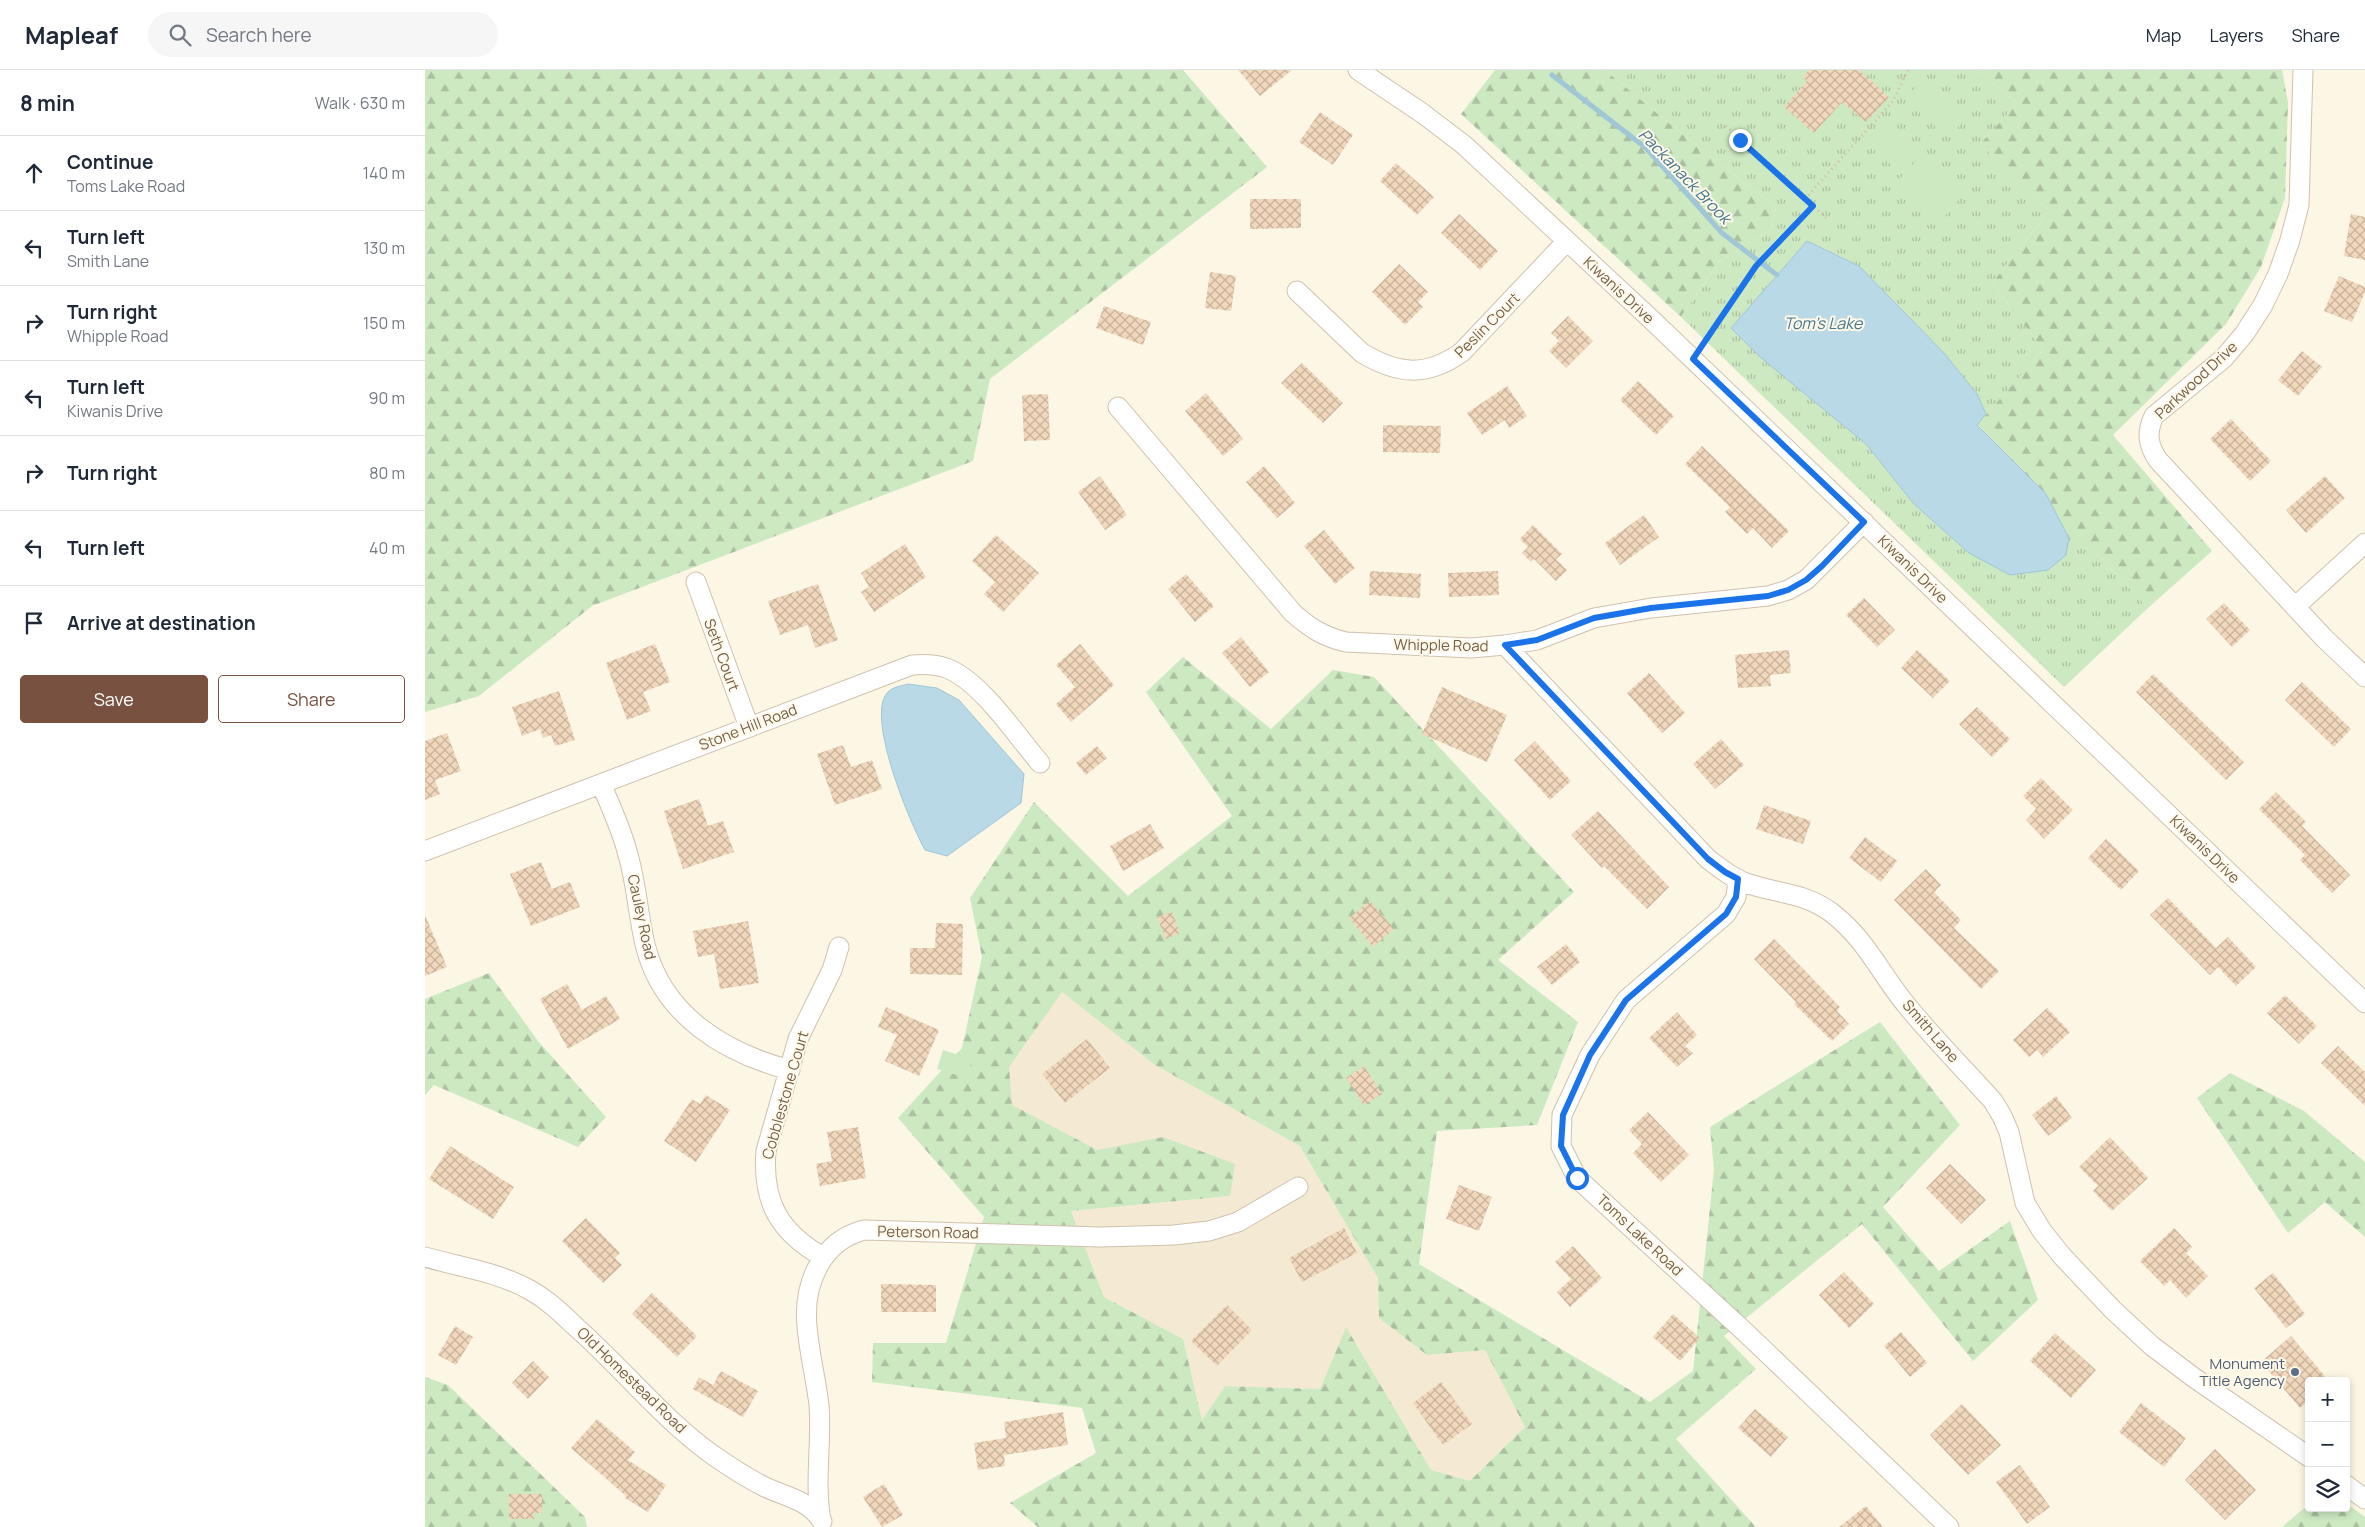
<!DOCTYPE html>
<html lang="en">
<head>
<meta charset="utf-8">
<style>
	:root { --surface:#fff; --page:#f6f6f7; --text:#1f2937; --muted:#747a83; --line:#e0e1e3; --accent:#785140 }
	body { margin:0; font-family:Manrope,sans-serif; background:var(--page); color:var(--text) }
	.controls { position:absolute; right:15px; bottom:15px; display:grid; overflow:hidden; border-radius:5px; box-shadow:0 2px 8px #0003 }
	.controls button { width:45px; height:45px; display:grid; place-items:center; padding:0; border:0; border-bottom:1px solid var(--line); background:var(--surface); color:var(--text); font:25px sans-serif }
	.stop { position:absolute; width:15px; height:15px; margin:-11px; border:4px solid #1a73e8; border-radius:50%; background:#fff }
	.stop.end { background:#1a73e8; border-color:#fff; box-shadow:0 1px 5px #0008 }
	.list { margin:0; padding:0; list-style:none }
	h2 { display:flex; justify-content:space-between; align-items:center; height:65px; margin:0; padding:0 20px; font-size:21px }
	h2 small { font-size:16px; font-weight:400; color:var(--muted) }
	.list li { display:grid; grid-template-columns:32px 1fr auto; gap:15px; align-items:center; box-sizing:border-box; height:75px; padding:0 20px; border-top:1px solid var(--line) }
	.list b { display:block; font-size:19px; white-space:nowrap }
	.list p { margin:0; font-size:16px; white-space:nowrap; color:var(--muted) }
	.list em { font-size:16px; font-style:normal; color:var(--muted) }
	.actions { display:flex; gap:10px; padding:15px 20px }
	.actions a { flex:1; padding:11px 0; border:1px solid var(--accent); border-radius:5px; text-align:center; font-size:18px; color:var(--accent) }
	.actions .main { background:var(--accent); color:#fff }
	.icon { flex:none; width:28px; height:28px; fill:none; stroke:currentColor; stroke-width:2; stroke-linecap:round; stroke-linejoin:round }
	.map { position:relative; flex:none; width:1940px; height:1457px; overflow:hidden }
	header { display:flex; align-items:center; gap:30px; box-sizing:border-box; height:70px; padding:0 25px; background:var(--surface); border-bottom:1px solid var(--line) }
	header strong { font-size:24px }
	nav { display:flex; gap:28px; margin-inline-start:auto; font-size:18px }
	.search { width:350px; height:45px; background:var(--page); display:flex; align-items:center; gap:12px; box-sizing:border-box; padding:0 18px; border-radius:28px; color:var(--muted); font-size:19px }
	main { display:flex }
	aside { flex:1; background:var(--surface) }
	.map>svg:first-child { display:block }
</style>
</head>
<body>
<header>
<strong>Mapleaf</strong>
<div class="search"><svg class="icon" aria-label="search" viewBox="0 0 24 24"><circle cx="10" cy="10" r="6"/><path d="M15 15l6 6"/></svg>Search here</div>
<nav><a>Map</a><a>Layers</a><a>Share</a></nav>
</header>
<main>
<aside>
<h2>8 min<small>Walk · 630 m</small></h2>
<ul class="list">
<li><svg class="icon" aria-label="ahead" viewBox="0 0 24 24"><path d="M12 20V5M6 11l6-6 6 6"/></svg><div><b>Continue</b><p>Toms Lake Road</p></div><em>140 m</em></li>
<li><svg class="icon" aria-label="left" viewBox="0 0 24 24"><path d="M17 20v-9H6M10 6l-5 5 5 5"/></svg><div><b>Turn left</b><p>Smith Lane</p></div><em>130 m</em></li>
<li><svg class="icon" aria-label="right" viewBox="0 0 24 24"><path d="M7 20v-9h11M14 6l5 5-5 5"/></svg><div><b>Turn right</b><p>Whipple Road</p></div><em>150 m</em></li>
<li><svg class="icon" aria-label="left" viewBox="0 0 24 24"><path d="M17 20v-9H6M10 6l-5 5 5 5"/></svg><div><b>Turn left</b><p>Kiwanis Drive</p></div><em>90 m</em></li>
<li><svg class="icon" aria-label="right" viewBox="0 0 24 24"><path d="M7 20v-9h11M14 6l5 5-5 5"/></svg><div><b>Turn right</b></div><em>80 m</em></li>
<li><svg class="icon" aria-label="left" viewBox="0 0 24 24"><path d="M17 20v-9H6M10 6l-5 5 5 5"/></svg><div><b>Turn left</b></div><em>40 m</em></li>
<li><svg class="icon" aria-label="arrive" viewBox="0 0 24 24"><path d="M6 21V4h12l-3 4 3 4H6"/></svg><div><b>Arrive at destination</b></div></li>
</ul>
<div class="actions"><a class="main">Save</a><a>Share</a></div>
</aside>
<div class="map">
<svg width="1940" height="1457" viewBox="0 0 1940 1457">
	<defs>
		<pattern id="forest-firs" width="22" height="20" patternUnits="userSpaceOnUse" patternTransform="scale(1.25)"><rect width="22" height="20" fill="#cde9c2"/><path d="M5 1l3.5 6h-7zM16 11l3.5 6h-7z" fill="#abc0a0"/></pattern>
		<pattern id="park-tufts" width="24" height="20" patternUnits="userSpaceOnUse" patternTransform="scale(1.25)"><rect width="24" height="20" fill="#cde9c2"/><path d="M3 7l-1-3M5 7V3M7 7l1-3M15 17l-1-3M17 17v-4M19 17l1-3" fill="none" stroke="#abc0a0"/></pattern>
		<pattern id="building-cross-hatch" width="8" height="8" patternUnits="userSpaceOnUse" patternTransform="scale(1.25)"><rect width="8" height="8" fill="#f1d8bc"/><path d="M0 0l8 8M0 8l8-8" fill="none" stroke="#c8b29b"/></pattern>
	</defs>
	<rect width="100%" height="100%" fill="#fcf6e4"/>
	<path fill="#f4e9d2" d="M637 921 730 995 875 1076 953 1208 954 1248 1002 1285 1060 1280 1100 1357 1045 1411 1006 1400 921 1257 895 1319 800 1316 777 1350 758 1269 679 1227 646 1141 804 1126 738 1067 672 1081 587 1035 583 997Z"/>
	<path fill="url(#forest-firs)" fill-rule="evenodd" d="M0 0H758L842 97 565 309 548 391 167 536 54 626 0 642Z
		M1070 0H1180L1273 77 1351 137 1347 159 1294 192 1256 247 1036 44Z
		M1552 0H1857L1863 32 1860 128 1836 197 1801 254 1688 365 1787 481 1723 538 1674 486 1644 469 1621 424 1552 354 1618 280 1567 213 1624 141 1555 74 1592 33Z
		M758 587 846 659 908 600 949 607 1149 822 1073 890 1153 952 1112 1055 1012 1061 994 1194 1225 1332 1268 1301 1289 1099 1285 1057 1455 952 1535 1055 1458 1137 1514 1201 1585 1151 1613 1230 1548 1291 1437 1154 1299 1266 1331 1299 1251 1369 1331 1457H613L585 1433 671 1383 657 1338 447 1312 448 1273H521L559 1147 473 1048 537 978 557 887 545 828 609 732 703 826 807 746 721 622ZM637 922 730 995 875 1076 953 1208 954 1248 1002 1285 1060 1280 1100 1357 1045 1411 1006 1400 921 1257 895 1319 800 1316 777 1350 758 1269 679 1227 646 1141 805 1126 810 1094 738 1067 672 1080 587 1035 584 997Z
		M64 903 113 971 181 1047 153 1077 9 1015 0 1025V929Z
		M1805 1003 1879 1041 1940 1092V1167L1900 1132 1863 1163 1772 1028Z
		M0 1307 23 1315 160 1447 162 1457H0Z
		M1921 1433 1940 1447V1457H1857L1884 1434V1438H1921Z"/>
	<path fill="url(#park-tufts)" d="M1180 0H1552L1592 33 1555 74 1624 141 1567 213 1618 280 1552 355 1621 424 1644 468 1674 486 1723 538 1639 617 1256 247 1294 192 1347 159 1351 137 1273 77Z"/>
	<path fill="#cde9c2" d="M1500 7 1543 46 1523 68 1480 29Z
		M1457 53 1493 84 1476 103 1440 72Z
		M1500 81 1543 119 1518 148 1474 110Z
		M518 980 547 989 542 1008 512 999Z"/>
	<path fill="#b8d9e5" stroke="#9fc7d7" d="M1382 171 1434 196 1519 283 1552 324 1561 344 1552 355 1621 424 1644 468 1641 485 1623 500 1585 505 1544 483 1489 434 1441 374 1335 287 1306 258Z
		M483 614 512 618 534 630 599 704 596 733 522 786 500 780C485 753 441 648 462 623 467 617 476 616 483 614Z"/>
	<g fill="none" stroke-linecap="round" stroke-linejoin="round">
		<path stroke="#9fc7d7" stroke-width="5" d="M1127 5 1221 78 1297 163 1352 205"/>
	</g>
	<path fill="url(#building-cross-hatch)" d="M813 0H867L835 26Z
		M1384 0H1434L1464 27 1441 52 1417 32 1389 63 1359 37 1382 11 1378 7Z
		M895 42 928 65 908 95 874 72Z
		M971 93 1009 127 992 145 955 111Z
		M825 129H876V158L825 159Z
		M1034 144 1073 181 1055 200 1016 163Z
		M1926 144 1940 147V190L1919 186Z
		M974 194 1003 222 993 232 998 237 980 255 947 222Z
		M785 202 811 206 806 241 780 238Z
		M1914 206 1940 217V222L1927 252 1899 241Z
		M679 236 726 252 718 275 671 258Z
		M1143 246 1168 271 1141 298 1124 281 1134 271 1126 263Z
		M1877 281 1897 297 1873 326 1853 310Z
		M877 293 918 333 898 353 856 313Z
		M1213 311 1249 346 1231 365 1195 330Z
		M1082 316 1102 346 1084 358 1080 350 1057 365 1042 343Z
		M781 323 818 369 798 386 760 341Z
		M623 324 625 370 599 371 597 325Z
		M1806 349 1846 391 1825 411 1785 369Z
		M958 355 1016 356 1015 383 958 382Z
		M1277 376 1364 461 1347 478 1328 458 1322 464 1300 442 1305 437 1260 394Z
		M839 396 870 433 852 448 821 412Z
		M675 406 702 445 680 460 653 422Z
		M1900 406 1920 428 1881 463 1861 440Z
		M1219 445 1234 467 1195 495 1180 473Z
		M1108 455 1137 484 1131 489 1142 500 1131 511 1109 489 1106 492 1097 483 1103 477 1095 469Z
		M899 460 930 498 910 514 879 476Z
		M571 465 614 503 578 542 559 524 570 512 547 491Z
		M480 474 501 507 449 542 436 522 444 517 436 503Z
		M945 501 996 504 995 528 944 525Z
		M1073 501 1074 525 1024 527 1023 503Z
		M761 504 789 536 770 552 743 519Z
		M393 514 413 570 390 578 383 555 355 565 343 531Z
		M1439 528 1470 560 1452 577 1421 545Z
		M1799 533 1825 560 1807 577 1781 549Z
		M816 567 844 602 825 617 797 583Z
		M230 574 245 612 218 622 226 641 202 650 181 593Z
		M655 574 689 615 646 652 631 634 650 617 631 595Z
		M1364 580 1366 603 1345 605 1346 616 1313 618 1310 585Z
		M1492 580 1525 611 1508 628 1476 598Z
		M1224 603 1260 643 1237 663 1202 623Z
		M1728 604 1819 692 1801 710 1711 622Z
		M1877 612 1926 659 1909 677 1860 630Z
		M1017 617 1082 645 1062 692 997 664Z
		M134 621 150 670 130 676 126 665 118 668 115 659 97 666 87 637Z
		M1552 637 1585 669 1567 687 1534 654Z
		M22 663 36 701 10 710 15 724 0 730V671Z
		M1296 669 1319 695 1290 719 1268 694Z
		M1110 671 1146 711 1125 730 1089 690Z
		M418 675 426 697 447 690 457 719 410 735 392 684Z
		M672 676 682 688 661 705 651 693Z
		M1616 708 1648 740 1619 769 1601 750 1611 739 1598 726Z
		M1851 722 1881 752 1877 756 1925 805 1907 823 1875 790 1880 785 1834 739Z
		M274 729 283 756 298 751 309 782 258 799 239 741Z
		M1339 735 1386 751 1378 774 1331 759Z
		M1173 741 1244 817 1222 839 1179 796 1177 798 1146 765Z
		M725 754 739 778 698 801 685 776Z
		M1440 767 1472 791 1456 812 1424 788Z
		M1681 769 1714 801 1696 820 1663 788Z
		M116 792 127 819 145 812 155 837 106 856 85 804Z
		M1501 799 1516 815 1509 822 1536 850 1529 858 1574 901 1556 919 1469 830Z
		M1743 828 1791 878 1803 867 1831 897 1811 916 1793 897 1785 905 1725 845Z
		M945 831 969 859 948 877 924 848Z
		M747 842 755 863 741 869 732 847Z
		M0 845 22 897 0 906Z
		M323 851 334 913 295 919 289 884 273 887 268 861Z
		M511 853 538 854 537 905 485 904V878H510Z
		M1349 869 1415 937 1412 941 1424 954 1407 971 1369 934 1371 932 1329 889Z
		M1141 874 1155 892 1127 915 1112 897Z
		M142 914 157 940 181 926 195 949 143 979 115 929Z
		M1860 925 1892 956 1874 974 1842 943Z
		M461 937 514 960 494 1006 460 991 472 965 453 957Z
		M1622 938 1645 962 1618 987 1612 980 1604 987 1588 970Z
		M1252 942 1272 965 1260 976 1268 983 1252 997 1224 968Z
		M662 969 685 998 640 1033 617 1004Z
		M1913 976 1940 1002V1036L1896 993Z
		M939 996 957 1024 939 1035 921 1008Z
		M281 1025 305 1040 271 1092 239 1071 267 1029 275 1034Z
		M1631 1026 1647 1048 1623 1066 1607 1045Z
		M1223 1042 1264 1085 1236 1112 1208 1083 1217 1074 1204 1060Z
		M433 1057 441 1108 395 1116 391 1094 407 1091 402 1062Z
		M1685 1067 1723 1108 1687 1141 1668 1121 1673 1116 1654 1097Z
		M25 1076 89 1117 68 1149 4 1109Z
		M1525 1094 1561 1130 1536 1154 1501 1118Z
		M1034 1115 1067 1127 1054 1161 1021 1149Z
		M161 1148 195 1183 190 1188 197 1195 178 1213 137 1171Z
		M919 1158 932 1183 877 1212 864 1188Z
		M1749 1158 1767 1177 1761 1183 1783 1206 1761 1228 1745 1210 1739 1216 1715 1191Z
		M1148 1176 1177 1208 1145 1237 1132 1222 1146 1209 1130 1192Z
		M1419 1202 1449 1234 1424 1258 1394 1225Z
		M1848 1203 1880 1244 1861 1258 1829 1218Z
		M456 1214 511 1215V1242H456Z
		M227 1223 272 1266 252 1287 207 1244Z
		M802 1235 827 1260 792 1296 766 1271Z
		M1248 1244 1275 1268 1255 1291 1228 1267Z
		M30 1256 48 1267 31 1295 13 1285Z
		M1476 1262 1502 1293 1485 1307 1459 1276Z
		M1630 1263 1671 1300 1646 1328 1605 1291Z
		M1866 1266 1904 1311H1884V1330L1875 1338 1836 1292Z
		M108 1291 124 1307 103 1329 87 1313Z
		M296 1301 333 1321 318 1347 268 1319 274 1307 288 1315Z
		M1016 1312 1047 1354 1018 1375 988 1333Z
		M1716 1333 1761 1368 1739 1397 1694 1362Z
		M1537 1334 1576 1375 1543 1405 1505 1365Z
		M1330 1339 1363 1367 1346 1387 1313 1358Z
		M638 1342 643 1375 579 1385 580 1396 553 1400 549 1373 581 1368 579 1352Z
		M172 1349 210 1382 203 1390 241 1415 223 1442 200 1428 201 1426 146 1378Z
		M1790 1379 1831 1420 1800 1450 1760 1410Z
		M1595 1395 1625 1437 1602 1454 1571 1412Z
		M459 1414 478 1445 457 1457 438 1427Z
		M84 1424H117V1443H109V1449H84Z
		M1441 1436 1458 1457H1414Z"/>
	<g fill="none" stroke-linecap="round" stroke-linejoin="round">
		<defs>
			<path id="minor" d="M933 0 997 43 1039 75 1229 252 1940 933
				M1878 0 1874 135 1865 170 1853 204 1838 235 1820 263 1799 288 1729 346C1721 363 1723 375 1733 390L1899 568 1940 607
				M872 221 937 283C974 305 1002 307 1037 282L1142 171
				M693 337 868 543C885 558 899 567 921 572L1046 578 1080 575 1112 570 1169 548 1226 538 1343 526 1363 520 1381 510 1439 452
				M271 512 324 657
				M1870 537 1940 473
				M1080 575 1283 789C1295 798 1307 808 1321 813 1352 824 1379 822 1407 843 1442 870 1456 905 1483 937 1510 970 1540 1000 1568 1031L1577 1046 1584 1062 1600 1133 1617 1161 1637 1186 1688 1240 1727 1276 1768 1307 1884 1387
				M176 714C186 737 197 760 203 785 212 815 213 848 221 878 239 946 300 983 365 1000
				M0 781 487 595C498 594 510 594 521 598 555 610 591 665 615 693
				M1313 809 1311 827 1301 844 1201 930 1165 985 1137 1045 1136 1076 1152 1108 1320 1262 1524 1457
				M0 1187C35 1197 73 1202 105 1220 123 1230 137 1244 152 1258 197 1298 236 1347 285 1383 302 1395 320 1407 340 1417 361 1427 384 1430 397 1451
				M398 1187C354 1162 337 1132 341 1081L373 969 407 900 414 877
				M1921 1415 1940 1429
				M396 1450C389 1412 397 1373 394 1335 391 1309 384 1282 382 1256 378 1215 396 1171 439 1160L675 1167 749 1165 784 1161 813 1152 873 1117"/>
		</defs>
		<use href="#minor" stroke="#cfc1ad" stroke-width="21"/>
		<path stroke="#d6bc9f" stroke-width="3" stroke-dasharray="1 4" stroke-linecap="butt" d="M1301 56 1401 148
			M1380 129 1468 31 1483 0
			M1277 276 1331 197 1388 136"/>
		<use href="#minor" stroke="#fff" stroke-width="19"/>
	</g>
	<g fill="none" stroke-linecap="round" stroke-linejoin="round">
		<path stroke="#1a73e8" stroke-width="6" d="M1152 1108 1136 1076 1138 1045 1165 985 1201 930 1301 844 1311 827 1313 809 1300 802 1283 789 1080 575 1112 570 1169 548 1226 538 1343 526 1363 520 1381 510 1397 496 1439 452 1268 289 1331 196 1388 136 1315 70"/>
	</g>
	<circle fill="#5c6f8a" stroke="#fff9ea" stroke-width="2" cx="1870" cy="1302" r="5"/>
	<g text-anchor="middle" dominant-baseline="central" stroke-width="4" stroke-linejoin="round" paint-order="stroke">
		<g font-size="15" fill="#745f4a" stroke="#fff9ea">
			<text transform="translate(1194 220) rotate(43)">Kiwanis Drive</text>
			<text transform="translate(1062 255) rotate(-45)">Peslin Court</text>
			<text transform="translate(1771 310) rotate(-43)">Parkwood Drive</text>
			<text transform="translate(1488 499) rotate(44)">Kiwanis Drive</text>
			<text transform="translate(1016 575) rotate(1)">Whipple Road</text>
			<text transform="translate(297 585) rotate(70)">Seth Court</text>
			<text transform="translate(323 657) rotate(-21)">Stone Hill Road</text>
			<text transform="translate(1780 779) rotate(44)">Kiwanis Drive</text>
			<text transform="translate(217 847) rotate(78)">Cauley Road</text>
			<text transform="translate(1506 961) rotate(49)">Smith Lane</text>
			<text transform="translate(360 1025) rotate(-74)">Cobblestone Court</text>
			<text transform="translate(503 1162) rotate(1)">Peterson Road</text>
			<text transform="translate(1215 1165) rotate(43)">Toms Lake Road</text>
			<text transform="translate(207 1310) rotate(44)">Old Homestead Road</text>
		</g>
		<g font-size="15" fill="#4e5e75" stroke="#fff9ea" text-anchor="end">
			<text x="1860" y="1293">Monument<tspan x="1860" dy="17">Title Agency</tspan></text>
		</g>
		<g font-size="16" font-style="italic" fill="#46788e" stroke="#fff9ea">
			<text transform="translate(1260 106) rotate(46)">Packanack Brook</text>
			<text x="1398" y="253">Tom's Lake</text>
		</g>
	</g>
</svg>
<div class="controls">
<button>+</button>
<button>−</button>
<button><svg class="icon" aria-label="layers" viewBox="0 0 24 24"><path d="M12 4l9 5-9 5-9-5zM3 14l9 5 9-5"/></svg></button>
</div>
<div class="stop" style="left:1152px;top:1108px"></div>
<div class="stop end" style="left:1315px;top:70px"></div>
</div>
</main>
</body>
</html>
